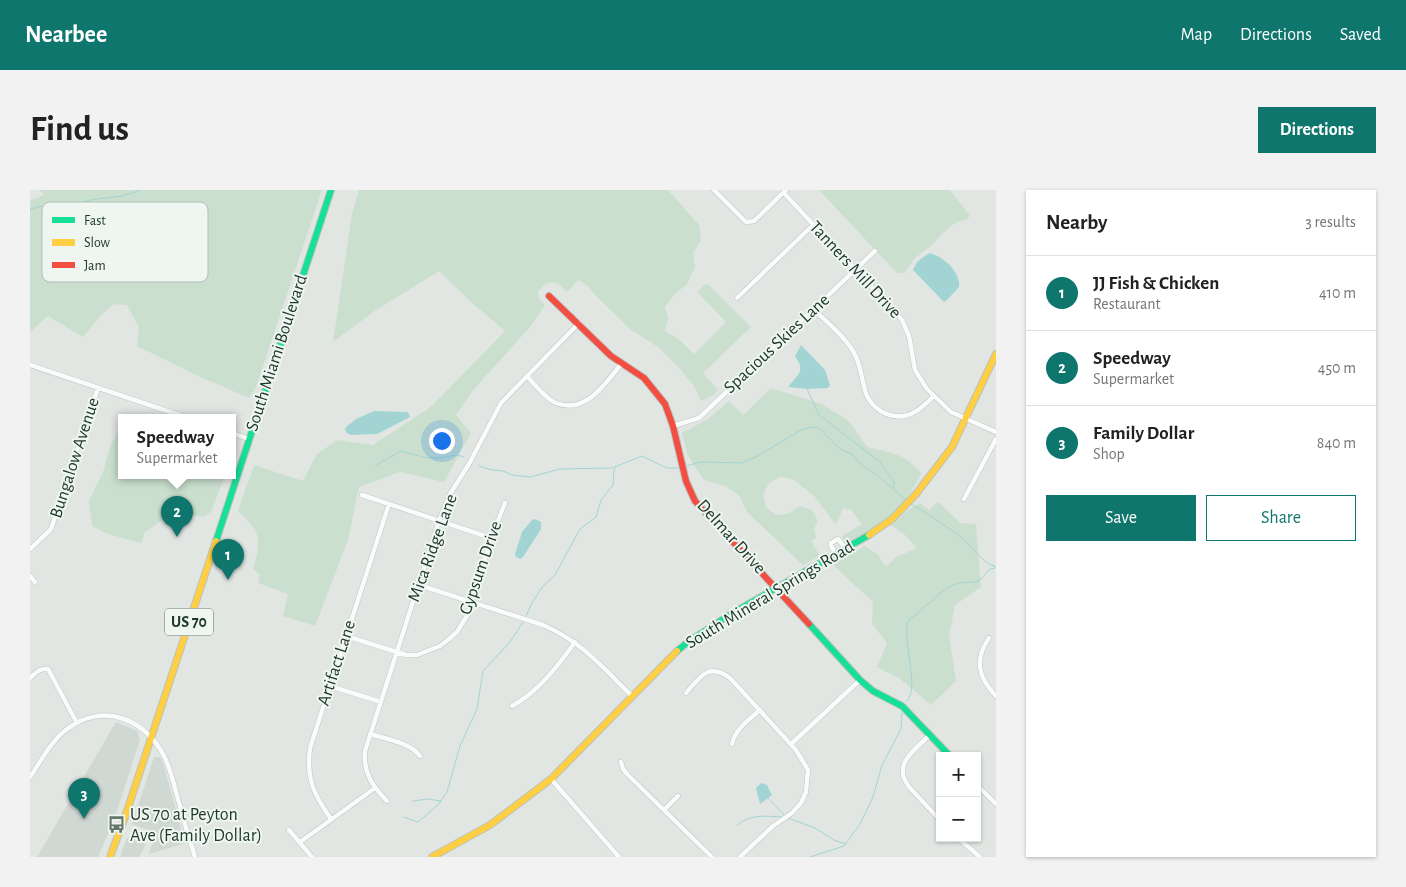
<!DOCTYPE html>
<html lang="en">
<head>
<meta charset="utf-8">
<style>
	:root { --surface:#fff; --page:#f2f2f2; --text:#222; --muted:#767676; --line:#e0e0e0; --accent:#0f766e }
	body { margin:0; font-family:"Alegreya Sans",sans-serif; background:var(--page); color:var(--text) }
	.controls { position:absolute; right:15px; bottom:15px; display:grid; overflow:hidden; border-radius:0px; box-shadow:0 1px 4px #0004 }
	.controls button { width:45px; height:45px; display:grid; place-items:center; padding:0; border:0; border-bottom:1px solid var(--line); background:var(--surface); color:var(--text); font:25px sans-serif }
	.you { position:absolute; left:411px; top:250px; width:18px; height:18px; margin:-12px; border:4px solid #fff; border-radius:50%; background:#1a73e8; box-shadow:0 0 0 8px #1a73e833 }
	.badge { display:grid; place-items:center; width:32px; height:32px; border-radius:50%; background:var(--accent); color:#fff; font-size:16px; font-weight:700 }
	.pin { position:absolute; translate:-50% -41px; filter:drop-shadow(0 1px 2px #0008) }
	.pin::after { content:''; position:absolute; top:26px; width:18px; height:15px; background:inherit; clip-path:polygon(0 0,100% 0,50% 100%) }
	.popup { position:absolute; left:88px; top:224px; width:118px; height:65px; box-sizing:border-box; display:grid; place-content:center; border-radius:0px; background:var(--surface); filter:drop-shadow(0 1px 4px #0005); font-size:16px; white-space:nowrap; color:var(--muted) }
	.popup b { font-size:19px; color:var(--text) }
	.popup::after { content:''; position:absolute; left:50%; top:100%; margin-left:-10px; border:10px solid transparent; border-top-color:var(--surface) }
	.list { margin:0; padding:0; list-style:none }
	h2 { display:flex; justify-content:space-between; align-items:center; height:65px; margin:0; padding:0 20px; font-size:21px }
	h2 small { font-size:16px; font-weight:400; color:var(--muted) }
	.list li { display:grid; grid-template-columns:32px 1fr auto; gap:15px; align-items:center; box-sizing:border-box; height:75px; padding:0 20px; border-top:1px solid var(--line) }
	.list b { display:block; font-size:19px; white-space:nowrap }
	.list p { margin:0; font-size:16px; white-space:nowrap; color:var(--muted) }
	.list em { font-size:16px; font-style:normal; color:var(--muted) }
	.actions { display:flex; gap:10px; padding:15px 20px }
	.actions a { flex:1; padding:11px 0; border:1px solid var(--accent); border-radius:0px; text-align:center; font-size:18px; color:var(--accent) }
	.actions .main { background:var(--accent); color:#fff }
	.map { position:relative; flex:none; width:966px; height:667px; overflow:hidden; border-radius:0px }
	header { display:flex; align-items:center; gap:30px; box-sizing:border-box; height:70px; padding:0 25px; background:var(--accent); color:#fff }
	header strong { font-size:24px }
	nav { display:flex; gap:28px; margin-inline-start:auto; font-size:18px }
	.intro { display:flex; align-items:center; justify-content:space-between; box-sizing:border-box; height:120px; padding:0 30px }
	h1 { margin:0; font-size:35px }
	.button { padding:12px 22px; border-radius:0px; background:var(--accent); color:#fff; font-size:18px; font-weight:700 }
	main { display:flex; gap:30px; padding:0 30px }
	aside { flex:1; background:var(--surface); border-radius:0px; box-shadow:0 1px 4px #0004 }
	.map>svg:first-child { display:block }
</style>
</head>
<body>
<header>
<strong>Nearbee</strong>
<nav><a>Map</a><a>Directions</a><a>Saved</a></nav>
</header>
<div class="intro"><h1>Find us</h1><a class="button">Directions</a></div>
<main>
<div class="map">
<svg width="966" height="667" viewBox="0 0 966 667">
	<rect width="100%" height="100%" fill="#e1e6e3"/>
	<path fill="#cfd8d3" d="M86 532 107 541 110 550 84 630 68 667H7Z
		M124 567H130L133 573 155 653 119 664 126 643 102 634Z
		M97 648 116 654 109 667H90Z"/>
	<path fill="#cadfce" d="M10 0H292L232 179 226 197 219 208 168 186 107 156 109 138 97 115 84 114 71 125 53 147 18 126 0 142V11L14 5Z
		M329 0H638L669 35 671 50 663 63 665 77 657 94 644 105 635 117 638 128 635 141 650 150 664 164 696 132 667 102 677 93 721 137 673 183 688 200 682 206 671 211 664 196 651 180 628 157 600 139 565 105 558 96 548 90 537 102C525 90 519 88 508 102L509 109 515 115 500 137 444 199 426 225 441 243 414 292 370 282 329 297 318 350 285 436 253 426 258 404 228 393 230 385 223 379C232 348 231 343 208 321L224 275 273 291 287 264 307 250 343 255 402 216 475 141 441 112 409 81 346 120 303 152 322 24Z
		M789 0H920L940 26 936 30 926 32 912 44 903 54 885 68 874 83H867Z
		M741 198 792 214 819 231 837 257C862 263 874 263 891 283 888 290 884 297 880 304 866 326 839 343 816 356L812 346 832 334 821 320 813 318 806 335 785 307 763 289 750 287 739 293 733 305 736 317 746 325 758 324 770 316 782 320 788 331 784 339 786 348 781 351 790 366 773 375 717 322 709 305 695 296 674 290 658 266 652 243 678 229 699 211 713 225Z
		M88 241H92V286H195L181 322 173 327 142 321 133 330 115 342 111 353 78 344 62 336 59 311 73 282 80 257Z
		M908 312 931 333 946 334 951 397 925 415 919 446 926 491 901 515 869 488 847 477 857 453 842 434 843 412 802 374 835 356 848 365 856 377 866 367 887 358 875 345 861 335 878 320 890 313 899 320Z"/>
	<path fill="#a2d4d4" d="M899 63C913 66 931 82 929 97L918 109 914 112 883 80 887 72Z
		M771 155 795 180 800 195 798 198 777 199 758 197C768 184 776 182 765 166Z
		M344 221 378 222 380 227 347 244 320 245 316 242 315 238 326 229Z
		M505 329 511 332V339L493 367 490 369 486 367 485 364 492 342 502 330Z
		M731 593 737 595 742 605 730 614 726 598Z"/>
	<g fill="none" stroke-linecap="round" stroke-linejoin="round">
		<path stroke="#a2d4d4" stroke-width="1" d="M0 19 16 15 33 18 60 10 92 6 111 0
			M777 199 789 225 850 272 864 292 863 298
			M346 275 371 261C384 264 395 269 407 268 416 268 426 263 434 267
			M449 276 462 280 473 281 482 285 500 287 530 279 582 278 612 266 637 278H650
			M656 276 670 272 711 273 726 267 771 240 783 237 789 238 809 258 823 265 833 276 847 285 876 310
			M881 314C898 324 915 335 931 347 943 357 949 371 966 377
			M496 426 503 411 513 396 525 385 550 339 566 327 571 310 583 295 584 280 586 278
			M877 511C890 497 872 452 878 431L918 397 929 393 945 392 950 390 960 379 965 378
			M737 607 755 626
			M383 611 398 609 411 611
			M374 627 388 632 408 615 417 602 430 556 447 519 453 481 480 452 493 432
			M758 628 785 638 804 650 815 654
			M707 635C721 624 735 626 752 627
			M780 667 814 656 830 634 843 607 852 575 871 539 872 523"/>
		<defs>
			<path id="street" d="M684 0 716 32 724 31 756 0
				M754 3 872 130 879 146 885 180 897 199 921 222 966 242
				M707 108 783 35
				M783 119C797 132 813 145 823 161 832 175 831 191 837 206 845 222 866 232 883 223 891 219 897 212 904 206
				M0 175 158 228
				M497 186C505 195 515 208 526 213 556 225 576 192 592 173
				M643 236 669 228 845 61
				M202 243 219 249
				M332 305 461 348
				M934 309 966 249
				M0 359 21 339 68 198
				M806 365 801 356V353L808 349 816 359
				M0 386 5 392
				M389 395 513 435C552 452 572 477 602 506
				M316 446 376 465H387L410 456 419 449 427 442 438 424 461 348 475 313
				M959 448C944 470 948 487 966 506
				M0 488C6 483 9 478 18 479L47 533
				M300 496 351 512
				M656 503C670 487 679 472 700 488L766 560 778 580 776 602 771 613 762 623 743 636 710 667
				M482 516C508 502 528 476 545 452
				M340 544C356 549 381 553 390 566
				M900 545C884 560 861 575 880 598L910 630
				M702 554C705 539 719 530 730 520
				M761 554 830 490
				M591 572 593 579 597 584 682 667
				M0 587C11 571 21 551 37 539 74 511 117 530 135 568 142 583 145 600 150 616 154 633 160 650 165 667
				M521 589 589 667
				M947 595 966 614
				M357 611C342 596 333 582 335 561L409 331 420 304 439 274 471 213 549 133
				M634 620 648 606
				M301 629C284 605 276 589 280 558L359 314
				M259 640 282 667
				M928 648 950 667
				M270 652 345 598"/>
			<path id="fast" d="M186 351 301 0
				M779 434 830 490 843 501 872 516 920 566
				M647 461 658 452 701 424 839 345"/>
			<path id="slow" d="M839 345 862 329 886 304 922 257 966 164
				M80 667 95 627 186 351
				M402 667 460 635 521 589 647 461"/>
			<path id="jam" d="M519 106 581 166 614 188 635 214 643 236 656 291 665 311 779 434"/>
		</defs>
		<use href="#street" stroke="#bec3c0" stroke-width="5.5"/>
		<use href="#fast" stroke="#bcc2bf" stroke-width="8"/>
		<use href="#slow" stroke="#bcc2bf" stroke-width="8"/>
		<use href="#jam" stroke="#bcc2bf" stroke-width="8"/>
		<use href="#street" stroke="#fafbfb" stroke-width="4.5"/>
		<use href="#fast" stroke="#16e098" stroke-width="6"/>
		<use href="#slow" stroke="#ffcf43" stroke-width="6"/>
		<use href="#jam" stroke="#f24e42" stroke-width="6"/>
	</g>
	<defs>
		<symbol id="bus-bare" viewBox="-9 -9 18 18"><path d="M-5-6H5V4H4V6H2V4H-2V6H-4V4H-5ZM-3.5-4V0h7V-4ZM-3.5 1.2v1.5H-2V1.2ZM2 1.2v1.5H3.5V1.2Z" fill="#64766e" stroke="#eff6f1" stroke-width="2.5" paint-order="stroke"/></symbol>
	</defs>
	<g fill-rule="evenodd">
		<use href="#bus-bare" x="74" y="622" width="25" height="25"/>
	</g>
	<g text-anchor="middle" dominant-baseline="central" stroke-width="4" stroke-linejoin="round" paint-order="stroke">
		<rect fill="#eff6f1" stroke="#5e7269" stroke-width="1" x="135" y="418.5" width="48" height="27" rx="4"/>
		<g font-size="16" font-weight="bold" fill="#20392f">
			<text x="159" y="432">US 70</text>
		</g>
		<g font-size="18" fill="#20392f" stroke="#eff6f1">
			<text transform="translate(825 80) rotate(47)">Tanners Mill Drive</text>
			<text transform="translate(747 154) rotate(-43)">Spacious Skies Lane</text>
			<text transform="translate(247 163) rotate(-72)">South Miami Boulevard</text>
			<text transform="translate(45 268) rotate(-72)">Bungalow Avenue</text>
			<text transform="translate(701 347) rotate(48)">Delmar Drive</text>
			<text transform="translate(403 358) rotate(-70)">Mica Ridge Lane</text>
			<text transform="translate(451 378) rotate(-71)">Gypsum Drive</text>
			<text transform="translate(740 405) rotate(-31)">South Mineral Springs Road</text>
			<text transform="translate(307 473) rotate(-72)">Artifact Lane</text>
		</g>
		<g font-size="18" fill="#20392f" stroke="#eff6f1" text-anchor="start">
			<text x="100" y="625">US 70 at Peyton<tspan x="100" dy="21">Ave (Family Dollar)</tspan></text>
		</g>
	</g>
	<rect x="12" y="12" width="166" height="80" rx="8" fill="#eff6f1" stroke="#b1bdb7" stroke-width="1"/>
	<rect x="22" y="27" width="23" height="6" fill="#16e098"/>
	<rect x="22" y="49" width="23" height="7" fill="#ffcf43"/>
	<rect x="22" y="72" width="23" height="6" fill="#f24e42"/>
	<g font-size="14" fill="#20392f">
		<text x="54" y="35">Fast</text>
		<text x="54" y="57">Slow</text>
		<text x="54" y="80">Jam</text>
	</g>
</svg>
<div class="controls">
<button>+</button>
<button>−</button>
</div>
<div class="you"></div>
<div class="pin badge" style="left:198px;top:390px">1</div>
<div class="pin badge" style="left:147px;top:347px">2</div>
<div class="popup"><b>Speedway</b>Supermarket</div>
<div class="pin badge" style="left:54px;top:629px">3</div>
</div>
<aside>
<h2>Nearby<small>3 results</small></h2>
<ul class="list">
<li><span class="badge">1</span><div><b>JJ Fish &amp; Chicken</b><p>Restaurant</p></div><em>410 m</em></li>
<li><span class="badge">2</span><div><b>Speedway</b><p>Supermarket</p></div><em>450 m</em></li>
<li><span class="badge">3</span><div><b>Family Dollar</b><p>Shop</p></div><em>840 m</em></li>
</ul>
<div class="actions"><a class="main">Save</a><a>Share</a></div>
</aside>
</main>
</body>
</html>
